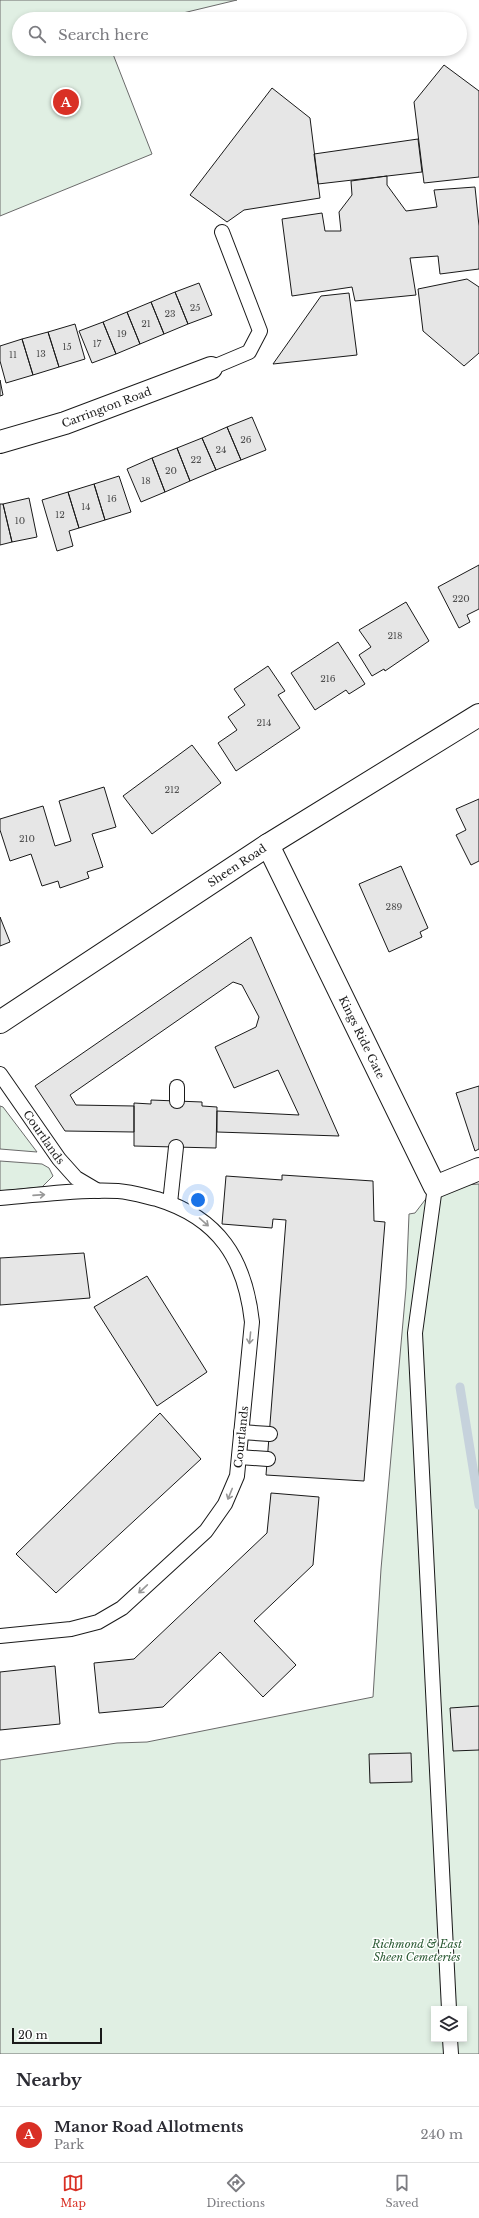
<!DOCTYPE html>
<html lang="en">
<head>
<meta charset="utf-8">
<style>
	:root { --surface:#fff; --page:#f2f2f3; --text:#2b2b33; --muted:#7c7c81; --line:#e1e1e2; --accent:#d93025 }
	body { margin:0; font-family:"Libre Baskerville",serif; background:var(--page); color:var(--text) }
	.controls { position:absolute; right:12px; bottom:12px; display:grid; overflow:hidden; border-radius:0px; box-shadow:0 2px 6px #0003 }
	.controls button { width:36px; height:36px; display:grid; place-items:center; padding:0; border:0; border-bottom:1px solid var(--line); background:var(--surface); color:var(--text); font:20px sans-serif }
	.scale { position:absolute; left:12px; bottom:10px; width:90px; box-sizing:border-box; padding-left:4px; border:2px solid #1a1a1a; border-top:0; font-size:11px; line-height:14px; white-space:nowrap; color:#1a1a1a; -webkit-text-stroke:3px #fff; paint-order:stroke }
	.you { position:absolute; left:198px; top:1200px; width:14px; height:14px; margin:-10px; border:3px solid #fff; border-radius:50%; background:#1a73e8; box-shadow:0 0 0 6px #1a73e833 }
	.badge { display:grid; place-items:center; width:26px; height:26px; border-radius:50%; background:var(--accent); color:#fff; font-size:13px; font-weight:700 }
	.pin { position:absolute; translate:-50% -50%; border:2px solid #fff; box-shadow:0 1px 4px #0006 }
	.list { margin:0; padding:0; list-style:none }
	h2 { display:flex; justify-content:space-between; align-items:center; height:52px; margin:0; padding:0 16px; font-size:17px }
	h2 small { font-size:13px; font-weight:400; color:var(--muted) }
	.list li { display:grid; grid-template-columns:26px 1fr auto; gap:12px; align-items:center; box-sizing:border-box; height:56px; padding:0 16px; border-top:1px solid var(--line) }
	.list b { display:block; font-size:15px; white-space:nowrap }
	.list p { margin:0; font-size:13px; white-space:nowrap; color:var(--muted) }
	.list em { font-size:13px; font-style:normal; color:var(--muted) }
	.icon { flex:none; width:22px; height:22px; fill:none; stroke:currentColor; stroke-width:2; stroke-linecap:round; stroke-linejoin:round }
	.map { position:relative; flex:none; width:479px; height:2054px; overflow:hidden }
	.search { position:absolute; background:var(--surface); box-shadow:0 2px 6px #0003; left:12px; right:12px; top:12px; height:44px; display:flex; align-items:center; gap:10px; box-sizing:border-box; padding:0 14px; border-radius:22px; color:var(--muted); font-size:15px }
	.sheet { height:108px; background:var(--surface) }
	nav { display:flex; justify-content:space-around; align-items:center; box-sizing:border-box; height:56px; border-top:1px solid var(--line); background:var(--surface); font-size:11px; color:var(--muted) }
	nav a { display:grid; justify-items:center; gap:2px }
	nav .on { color:var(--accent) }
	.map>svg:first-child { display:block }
</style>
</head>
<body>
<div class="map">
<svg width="479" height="2054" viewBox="0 0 479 2054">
	<rect width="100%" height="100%" fill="#fff"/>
	<path fill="#e0efe3" stroke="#6a6a6a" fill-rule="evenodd" d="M0 0H237L158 19H19V49H111L152 154 0 216Z
		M0 1106 3 1107 37 1152 0 1149Z
		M0 1161 42 1164 49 1168 53 1176 42 1187 0 1191Z
		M479 1184V2054H0V1760L117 1743 147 1742 373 1697 381 1569 406 1288 409 1214 415 1213 435 1187ZM434 2009H464V2039H434Z"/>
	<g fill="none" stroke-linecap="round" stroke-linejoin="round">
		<path stroke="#c6d2dc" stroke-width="9" d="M460 1387 479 1505"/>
	</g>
	<path fill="#e6e6e6" stroke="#1a1a1a" d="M444 65 479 91V177L424 183 414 102Z
		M272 88 310 118 320 198 244 210 227 222 190 195Z
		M418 139 422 172 318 184 314 154Z
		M387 176V185L406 211 437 207 434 190 475 187 479 226V269L440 274 438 256 410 258 416 295 355 301 352 287 292 296 282 219 322 213 325 231H341L339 212 352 195 351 181Z
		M467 279 479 287V353L464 366 423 331 418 289Z
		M199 283 212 315 188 324 175 292Z
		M175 292 188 324 164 334 151 302Z
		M349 293 357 355 273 364 321 296Z
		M151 302 164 334 140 344 127 312Z
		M127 312 140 344 116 354 103 322Z
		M103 322 116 354 92 363 79 331Z
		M75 324 85 359 59 367 48 332Z
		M48 332 59 367 33 375 22 339Z
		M22 339 33 375 6 383 0 361V346Z
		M0 380 3 395 0 396Z
		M252 417 266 450 241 460 227 427Z
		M227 427 241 460 216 470 202 438Z
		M202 438 216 470 190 481 177 448Z
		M177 448 190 481 165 492 152 458Z
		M152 458 165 492 141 502 127 469Z
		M119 476 131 512 105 520 94 484Z
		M94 484 105 520 79 528 68 492Z
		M68 492 79 528 69 531 73 546 57 551 42 500Z
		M29 498 37 537 12 542 3 504Z
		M0 504H3L12 542 0 545Z
		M479 565V609L467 615 470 622 459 628 438 587Z
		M406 602 429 641 385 671 384 669 372 676 359 655 371 647 359 630Z
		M338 642 365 684 349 694 346 690 315 710 291 673Z
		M268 666 285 691 278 695 300 728 236 771 218 743 237 730 228 717 245 705 234 689Z
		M192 745 221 783 152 834 123 796Z
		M104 787 116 827 92 834 103 867 87 872 89 878 60 888 58 881 42 886 31 854 10 861 0 830V819L43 806 55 846 71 841 59 801Z
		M479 799V861L471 865 456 835 466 830 456 809Z
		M401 866 428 928 420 932 422 937 389 952 359 884Z
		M0 917 10 942 0 946Z
		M251 937 339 1136 217 1132V1111L299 1115 278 1070 234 1088 215 1047 256 1027 259 1017 242 985 233 982 70 1095 76 1105 134 1106V1132L65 1131 35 1086Z
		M479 1086V1149L475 1151 456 1093Z
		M151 1100 202 1102V1106L217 1107 216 1148 134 1146V1103L151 1104Z
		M282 1175 373 1181 374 1221 385 1222 364 1481 266 1475 286 1220 273 1219 272 1228 222 1224 226 1176 282 1180Z
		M84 1253 90 1298 0 1305V1258Z
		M147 1276 207 1372 157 1406 94 1307Z
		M160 1413 201 1459 56 1593 16 1554Z
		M271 1493 319 1497 313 1565 254 1621 296 1665 263 1697 220 1652 163 1707 99 1713 94 1663 134 1659 267 1533Z
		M55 1666 60 1724 0 1730V1672Z
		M479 1706V1750L453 1751 450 1708Z
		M411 1753 412 1782 370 1783 369 1754Z"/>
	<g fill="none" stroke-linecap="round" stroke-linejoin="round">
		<defs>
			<g id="service">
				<path d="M211 368 249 352 260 331 222 232"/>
				<path id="s1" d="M0 1074 59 1159 76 1178 98 1191"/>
				<path d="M177 1101V1087"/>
				<path d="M435 1187 415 1333 449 2009"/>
				<path d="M0 1198C39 1195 79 1189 118 1191 131 1192 144 1196 157 1199 219 1218 245 1259 252 1322L237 1476 225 1504 206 1531 122 1608 98 1622 71 1629 0 1636"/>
				<path d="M170 1203 176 1147"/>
				<path d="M241 1432 270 1434"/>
				<path d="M239 1457 268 1459"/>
				<path d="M450 2039 451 2054"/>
			</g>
			<g id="minor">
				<path id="s2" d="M0 442 65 423 211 368"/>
				<path id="s3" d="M268 845 435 1187 479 1169"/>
			</g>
			<g id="primary">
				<path id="s4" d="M0 1022 268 845 479 715"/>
			</g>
		</defs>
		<use href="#service" stroke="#1a1a1a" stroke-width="16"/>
		<use href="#minor" stroke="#1a1a1a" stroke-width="24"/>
		<use href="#primary" stroke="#1a1a1a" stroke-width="24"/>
		<use href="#service" stroke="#fff" stroke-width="14"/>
		<use href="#minor" stroke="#fff" stroke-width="22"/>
		<use href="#primary" stroke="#fff" stroke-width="22"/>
	</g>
	<defs><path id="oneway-shaft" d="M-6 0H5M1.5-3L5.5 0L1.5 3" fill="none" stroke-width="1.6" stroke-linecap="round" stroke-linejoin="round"/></defs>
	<g stroke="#989898">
		<use href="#oneway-shaft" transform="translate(39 1195) rotate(-4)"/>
		<use href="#oneway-shaft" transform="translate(204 1222) rotate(41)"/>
		<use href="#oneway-shaft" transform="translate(250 1338) rotate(96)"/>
		<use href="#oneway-shaft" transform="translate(230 1494) rotate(112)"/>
		<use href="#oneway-shaft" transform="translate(143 1589) rotate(137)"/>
	</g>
	<g text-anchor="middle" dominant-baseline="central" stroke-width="3" stroke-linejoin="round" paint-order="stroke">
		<g font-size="9" fill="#4d4d4d">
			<text x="195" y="307">25</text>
			<text x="170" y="313">23</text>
			<text x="146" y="323">21</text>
			<text x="122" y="333">19</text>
			<text x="97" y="343">17</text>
			<text x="67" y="346">15</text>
			<text x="41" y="353">13</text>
			<text x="13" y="354">11</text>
			<text x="246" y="439">26</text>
			<text x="221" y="449">24</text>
			<text x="196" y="459">22</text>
			<text x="171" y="470">20</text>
			<text x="146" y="480">18</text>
			<text x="112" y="498">16</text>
			<text x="86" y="506">14</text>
			<text x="60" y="514">12</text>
			<text x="20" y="520">10</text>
			<text x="461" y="598">220</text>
			<text x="395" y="635">218</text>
			<text x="328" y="678">216</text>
			<text x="264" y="722">214</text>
			<text x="172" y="789">212</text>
			<text x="27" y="838">210</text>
			<text x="394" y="906">289</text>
		</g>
		<g font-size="11" fill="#1a1a1a" stroke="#fff">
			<text stroke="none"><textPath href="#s2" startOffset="112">Carrington Road</textPath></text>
			<text stroke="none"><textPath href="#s4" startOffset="284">Sheen Road</textPath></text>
			<text stroke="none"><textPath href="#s3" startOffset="214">Kings Ride Gate</textPath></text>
			<text stroke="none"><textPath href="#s1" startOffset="77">Courtlands</textPath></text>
			<text transform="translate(241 1437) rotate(-84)">Courtlands</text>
		</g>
		<g font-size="11" font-style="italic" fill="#2b5a34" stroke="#fff">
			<text x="417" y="1944">Richmond &amp; East<tspan x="417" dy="13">Sheen Cemeteries</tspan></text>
		</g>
	</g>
</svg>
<div class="controls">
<button><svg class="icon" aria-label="layers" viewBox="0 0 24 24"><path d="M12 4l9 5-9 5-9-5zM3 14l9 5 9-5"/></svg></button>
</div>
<div class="scale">20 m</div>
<div class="you"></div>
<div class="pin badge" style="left:66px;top:102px">A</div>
<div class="search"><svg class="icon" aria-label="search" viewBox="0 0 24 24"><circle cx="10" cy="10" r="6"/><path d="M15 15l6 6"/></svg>Search here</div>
</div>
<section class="sheet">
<h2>Nearby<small></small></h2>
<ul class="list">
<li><span class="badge">A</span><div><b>Manor Road Allotments</b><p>Park</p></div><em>240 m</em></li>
</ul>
</section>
<nav>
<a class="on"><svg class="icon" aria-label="map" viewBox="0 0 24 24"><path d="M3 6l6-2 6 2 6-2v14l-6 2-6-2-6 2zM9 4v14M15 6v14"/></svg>Map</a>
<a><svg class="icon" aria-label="directions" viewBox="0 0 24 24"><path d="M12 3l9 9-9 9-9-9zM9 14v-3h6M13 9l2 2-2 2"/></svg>Directions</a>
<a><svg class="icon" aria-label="saved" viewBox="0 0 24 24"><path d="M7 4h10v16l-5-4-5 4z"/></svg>Saved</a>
</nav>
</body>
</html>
